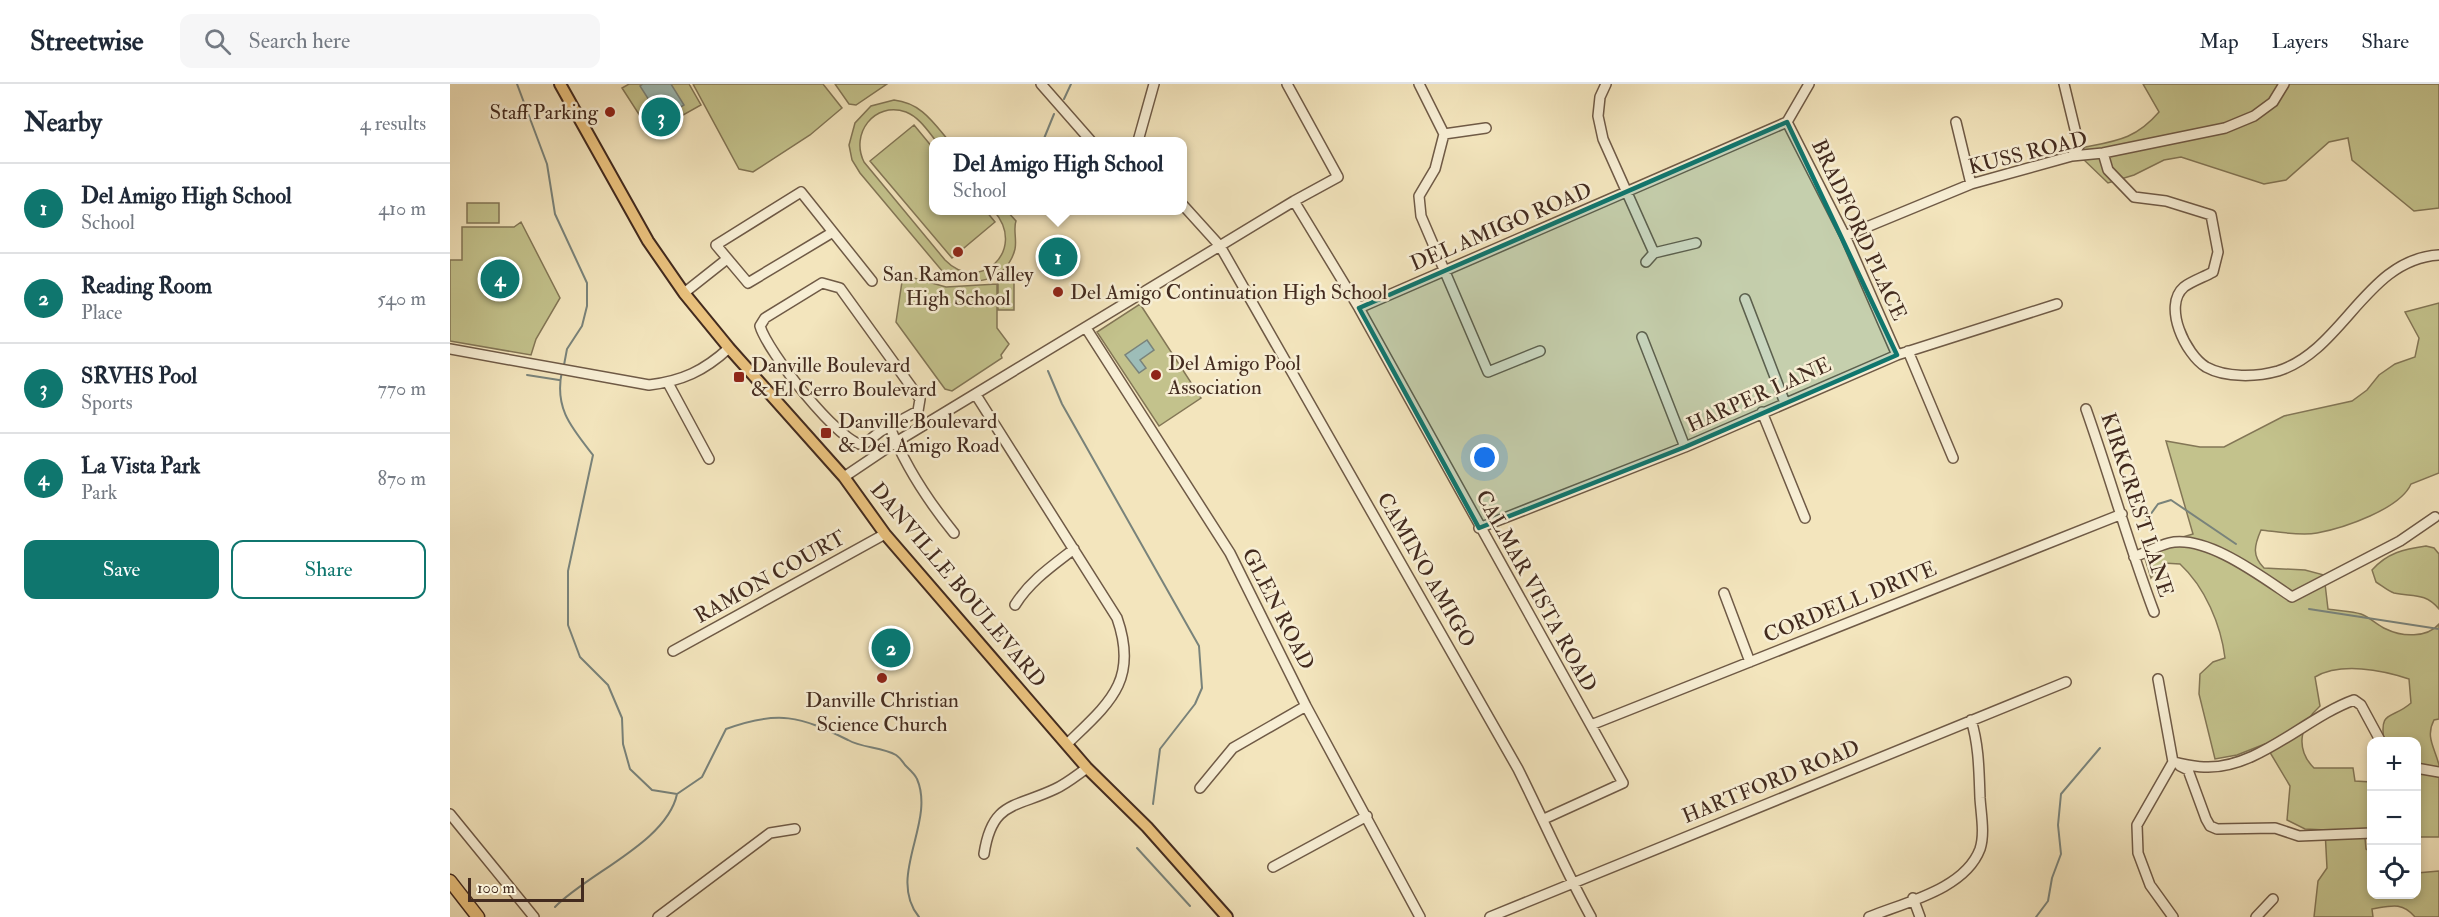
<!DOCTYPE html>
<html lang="en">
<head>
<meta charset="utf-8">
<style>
	:root { --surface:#fff; --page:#f6f6f7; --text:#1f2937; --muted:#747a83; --line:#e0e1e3; --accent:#0f766e }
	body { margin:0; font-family:"IM FELL Double Pica",serif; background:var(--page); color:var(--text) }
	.controls { position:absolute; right:18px; bottom:18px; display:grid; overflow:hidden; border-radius:12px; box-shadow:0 3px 9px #0003 }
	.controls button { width:54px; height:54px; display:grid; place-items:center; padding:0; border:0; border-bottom:2px solid var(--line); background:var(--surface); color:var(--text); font:30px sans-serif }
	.scale { position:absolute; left:18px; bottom:15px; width:116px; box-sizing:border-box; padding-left:6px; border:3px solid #432b1f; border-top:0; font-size:16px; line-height:21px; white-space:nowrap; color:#432b1f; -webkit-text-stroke:4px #f7eed4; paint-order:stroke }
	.you { position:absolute; left:1035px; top:374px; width:21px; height:21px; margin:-15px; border:4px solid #fff; border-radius:50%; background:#1a73e8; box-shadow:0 0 0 9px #1a73e833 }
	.badge { display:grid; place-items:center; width:39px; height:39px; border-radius:50%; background:var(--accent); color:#fff; font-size:20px; font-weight:700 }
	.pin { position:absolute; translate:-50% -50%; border:3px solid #fff; box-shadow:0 2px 6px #0006 }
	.popup { position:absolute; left:479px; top:53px; width:258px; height:78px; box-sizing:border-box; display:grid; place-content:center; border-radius:12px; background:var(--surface); filter:drop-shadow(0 2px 4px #0005); font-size:20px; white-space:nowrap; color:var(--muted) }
	.popup b { font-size:22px; color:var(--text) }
	.popup::after { content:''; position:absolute; left:50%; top:100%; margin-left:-12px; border:12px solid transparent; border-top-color:var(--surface) }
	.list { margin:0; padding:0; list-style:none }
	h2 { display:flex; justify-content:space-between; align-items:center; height:78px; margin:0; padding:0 24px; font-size:26px }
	h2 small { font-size:20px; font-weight:400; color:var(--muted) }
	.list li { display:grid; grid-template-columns:39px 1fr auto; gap:18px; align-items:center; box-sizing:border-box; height:90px; padding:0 24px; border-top:2px solid var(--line) }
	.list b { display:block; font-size:22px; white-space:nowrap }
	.list p { margin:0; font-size:20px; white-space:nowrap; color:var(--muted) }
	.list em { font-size:20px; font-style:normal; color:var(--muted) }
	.actions { display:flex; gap:12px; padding:18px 24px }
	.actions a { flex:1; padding:14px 0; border:2px solid var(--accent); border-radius:12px; text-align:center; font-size:21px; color:var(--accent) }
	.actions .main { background:var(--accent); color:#fff }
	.icon { flex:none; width:33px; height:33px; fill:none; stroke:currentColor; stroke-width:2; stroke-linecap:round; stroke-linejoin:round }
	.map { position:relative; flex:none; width:1989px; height:833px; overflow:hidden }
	header { display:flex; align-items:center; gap:36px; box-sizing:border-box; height:84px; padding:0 30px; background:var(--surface); border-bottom:2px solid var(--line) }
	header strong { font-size:28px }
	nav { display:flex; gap:33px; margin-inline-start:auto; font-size:21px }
	.search { width:420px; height:54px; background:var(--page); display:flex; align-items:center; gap:15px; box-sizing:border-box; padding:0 21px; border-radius:12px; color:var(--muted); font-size:22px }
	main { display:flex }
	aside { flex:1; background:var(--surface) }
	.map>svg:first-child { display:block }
</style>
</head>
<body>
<header>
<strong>Streetwise</strong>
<div class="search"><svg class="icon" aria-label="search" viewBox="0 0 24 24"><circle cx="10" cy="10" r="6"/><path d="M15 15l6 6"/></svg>Search here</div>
<nav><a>Map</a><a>Layers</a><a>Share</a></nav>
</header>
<main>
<aside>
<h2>Nearby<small>4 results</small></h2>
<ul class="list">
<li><span class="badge">1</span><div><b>Del Amigo High School</b><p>School</p></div><em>410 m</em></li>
<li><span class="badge">2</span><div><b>Reading Room</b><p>Place</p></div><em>540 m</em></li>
<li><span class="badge">3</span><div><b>SRVHS Pool</b><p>Sports</p></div><em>770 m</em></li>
<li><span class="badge">4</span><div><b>La Vista Park</b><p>Park</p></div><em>870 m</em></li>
</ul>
<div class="actions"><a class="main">Save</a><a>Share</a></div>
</aside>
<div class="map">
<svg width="1989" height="833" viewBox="0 0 1989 833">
	<rect width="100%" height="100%" fill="#f3e5bd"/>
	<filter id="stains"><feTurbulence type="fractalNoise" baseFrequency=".00333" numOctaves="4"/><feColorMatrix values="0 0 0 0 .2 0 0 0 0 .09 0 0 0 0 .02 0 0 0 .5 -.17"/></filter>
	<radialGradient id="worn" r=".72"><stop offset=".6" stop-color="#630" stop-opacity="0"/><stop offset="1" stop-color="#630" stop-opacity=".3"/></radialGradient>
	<path fill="#c3c28c" stroke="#837656" stroke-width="1.5" d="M179 0H239L251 21 201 49 172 4Z
		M243 0H373L392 24 360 51 303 88 289 85Z
		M385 0H437L406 21 399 20Z
		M1693 0H1989V124L1964 127 1902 76 1898 54 1879 58 1836 96 1814 100 1731 73 1714 76 1684 91 1658 99 1633 75 1631 64C1665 57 1685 56 1709 28Z
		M444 16C471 19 483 38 499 57H486C478 47 469 33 456 28 424 17 400 50 414 78L495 176C529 211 578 166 544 127H557L566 137C563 144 567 156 565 165 557 198 518 206 493 188L410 89 402 76 399 61 405 39 421 22Z
		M464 41 483 64 484 126 536 127 545 138 502 174 420 77Z
		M17 119H49V139H17Z
		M71 138 110 214 86 255 81 271 0 257V176H12V143H64Z
		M453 191 496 203 547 200V244L559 260 551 271 552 274 502 307 495 305 446 238Z
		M548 196H564V226H548Z
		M1989 219V389L1961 400C1950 425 1894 444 1867 449 1850 452 1829 448 1811 446 1804 462 1802 472 1814 484L1855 486 1874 491 1878 525C1889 527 1901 527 1911 530 1921 534 1927 541 1936 545 1952 553 1977 554 1989 540V635L1984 636C1975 653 1985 664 1989 681 1989 700 1989 732 1989 753H1967L1966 658 1934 657C1929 625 1942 636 1961 619L1959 595C1932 586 1891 578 1865 593L1870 622C1851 639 1844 664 1864 684H1903L1905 697 1921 698V754H1915L1916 765 1921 768 1922 810H1966L1967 789 1989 787V833H1965C1952 817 1940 822 1922 825L1923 833H1864L1868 797 1877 784 1875 746 1855 745 1837 736 1840 702 1815 660 1787 671 1765 675 1749 610 1750 590 1763 578 1775 574C1771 541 1755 503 1730 480L1713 479 1701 494 1692 465 1743 450 1716 357 1750 363H1774L1834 332 1902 317 1917 306 1929 291 1945 280 1965 273 1969 254 1955 228Z
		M690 220 751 314 709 342 647 248Z
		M1976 462 1984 464 1989 470V525C1975 508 1962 513 1944 509 1938 507 1931 501 1926 498L1922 486C1937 469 1954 465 1976 462Z"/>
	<path fill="#9dbdb8" stroke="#79837b" stroke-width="1.5" d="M193 0H221L234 21 211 35 190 2Z
		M697 256 704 266 690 276 696 284 689 289 675 271Z"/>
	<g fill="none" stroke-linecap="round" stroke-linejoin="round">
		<path stroke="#79837b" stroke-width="2" d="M67 0 97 80 105 130 137 199V222L132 242 117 265 114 281
			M614 15 621 0
			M593 57 604 30
			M112 287C104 324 121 343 143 371L118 487V541L130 573 158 601 172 634 173 660 180 685 202 706 227 710 252 693 276 645C328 626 350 632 398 656 412 664 432 663 446 671 449 673 453 678 455 681 459 685 465 690 467 695 486 739 436 792 469 833
			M598 287 612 320 749 562 752 604 745 620 710 665 703 720
			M77 291 109 296
			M1695 438 1708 420 1721 416 1786 460
			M1859 525 1989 545
			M687 764 740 822
			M105 823C138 789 217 758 227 710
			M1586 833 1598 817 1602 794 1611 770 1608 741 1611 710 1650 664"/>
		<defs>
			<path id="minor" d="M591 0 641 57
				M969 0 994 50 985 85 969 112 971 132 1038 288 1090 267
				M1156 0 1150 13 1148 32 1153 55 1204 169
				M1614 0 1629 62 1622 72
				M1337 38 1395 152 1447 271
				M1506 38 1521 100
				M994 50 1036 44
				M688 57 704 0
				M1653 69 1658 86 1684 113 1716 117 1761 131 1768 168 1763 188C1754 193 1742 197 1734 203 1712 222 1736 271 1756 283 1776 294 1807 293 1828 287 1894 266 1916 175 1989 171
				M844 117 909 224 1337 38 1359 0
				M732 120 770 162 1068 685C1093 735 1114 784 1141 833
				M383 148 298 199 266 161 351 108 422 197
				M1395 152 1521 100 1622 72 1653 69 1775 44 1804 32 1823 18 1834 0
				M1196 178 1204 169 1246 159
				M372 199 390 204 470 315 468 327 431 347 413 361C388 358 317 267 310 242L315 234Z
				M234 209 277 175
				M1295 215 1335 319
				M909 224 1173 699 1094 735
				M636 244 780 469 856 622 970 833
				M1192 253 1235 363
				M0 265 199 301C232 297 254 287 279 264
				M1458 267 1503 374
				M218 299 259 375
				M526 311 667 534C689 597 659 619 617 660
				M1636 325C1660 393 1679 462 1704 528
				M1312 328 1355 434
				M440 343C454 380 479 418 504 449
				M394 393 446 358 844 117 888 93 837 0
				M1029 444 1235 363 1447 271 1607 220
				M1684 473C1695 469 1707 462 1719 459 1756 450 1812 493 1842 513L1950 457 1985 433
				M1274 509 1300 578
				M565 521C580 497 602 482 624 465
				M223 567 435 450
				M1708 595 1723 678 1687 741 1688 769 1700 801 1723 833
				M1141 641 1672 430
				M1723 678C1733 680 1744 683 1754 683 1807 686 1856 633 1904 616L1911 621 1931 658
				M1730 682 1738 686 1756 735 1760 742 1767 745 1825 744 1849 752 1922 749
				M1966 684 1989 688
				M750 704 783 664 856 622
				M0 730 84 833
				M534 770C542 717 565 724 605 705 616 700 627 691 637 684
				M823 783 917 732
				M1463 814 1470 833
				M208 833 320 749 345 745
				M1040 833 1616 598
				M1419 833C1456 818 1515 805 1530 765 1535 750 1531 730 1530 714 1529 688 1529 661 1521 636
				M1806 833 1823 815"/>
			<path id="major" d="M110 0 198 157 234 209 279 264 394 393 435 450 637 684 697 743 777 833"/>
			<path id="highway" d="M0 797 28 833"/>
		</defs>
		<use href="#minor" stroke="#6f5a46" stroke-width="12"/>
		<use href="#major" stroke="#432b1f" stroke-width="14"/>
		<use href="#highway" stroke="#432b1f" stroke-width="15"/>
		<use href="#minor" stroke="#f7eed4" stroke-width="9"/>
		<use href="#major" stroke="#eac27e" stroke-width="10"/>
		<use href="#highway" stroke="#eac27e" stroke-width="12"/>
	</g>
	<path fill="#0f766e" fill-opacity="0.2" stroke="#0f766e" stroke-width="4.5" stroke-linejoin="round" d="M1337 38 1447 271 1235 363 1029 444 909 224Z"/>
	<g fill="#8f2418" stroke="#f7eed4" stroke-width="2">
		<circle cx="160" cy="28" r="6"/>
		<circle cx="508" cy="168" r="6"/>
		<circle cx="608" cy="208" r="6"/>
		<circle cx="706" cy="291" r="6"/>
		<rect x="283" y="287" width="12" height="12" rx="3"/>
		<rect x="370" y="343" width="12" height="12" rx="3"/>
		<circle cx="432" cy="594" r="6"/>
	</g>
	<g text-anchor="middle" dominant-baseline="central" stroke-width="5" stroke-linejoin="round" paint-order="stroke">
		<g font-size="21" fill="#432b1f" stroke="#f7eed4" text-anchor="start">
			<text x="148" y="28" text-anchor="end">Staff Parking</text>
			<text x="508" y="190" text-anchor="middle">San Ramon Valley<tspan x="508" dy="24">High School</tspan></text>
			<text x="620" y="208">Del Amigo Continuation High School</text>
			<text x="718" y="279">Del Amigo Pool<tspan x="718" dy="24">Association</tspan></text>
			<text x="301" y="281">Danville Boulevard<tspan x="301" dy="24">&amp; El Cerro Boulevard</tspan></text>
			<text x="388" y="337">Danville Boulevard<tspan x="388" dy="24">&amp; Del Amigo Road</tspan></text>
			<text x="432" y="616" text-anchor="middle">Danville Christian<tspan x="432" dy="24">Science Church</tspan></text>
		</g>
		<g font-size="21" fill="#432b1f" stroke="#f7eed4">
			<text transform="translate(1578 69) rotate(-14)">KUSS ROAD</text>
			<text transform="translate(1051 143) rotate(-23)">DEL AMIGO ROAD</text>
			<text transform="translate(1409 146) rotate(65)">BRADFORD PLACE</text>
			<text transform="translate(1309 311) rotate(-24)">HARPER LANE</text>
			<text transform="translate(1687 421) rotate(72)">KIRKCREST LANE</text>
			<text transform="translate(976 486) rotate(60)">CAMINO AMIGO</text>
			<text transform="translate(320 493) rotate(-29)">RAMON COURT</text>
			<text transform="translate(508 501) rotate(50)">DANVILLE BOULEVARD</text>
			<text transform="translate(1086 507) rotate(61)">CALMAR VISTA ROAD</text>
			<text transform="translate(1400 518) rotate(-22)">CORDELL DRIVE</text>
			<text transform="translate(828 525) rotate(63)">GLEN ROAD</text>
			<text transform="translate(1321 698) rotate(-22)">HARTFORD ROAD</text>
		</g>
	</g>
	<rect width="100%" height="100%" filter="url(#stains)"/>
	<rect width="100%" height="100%" fill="url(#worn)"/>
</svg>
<div class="controls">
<button>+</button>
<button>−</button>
<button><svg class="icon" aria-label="locate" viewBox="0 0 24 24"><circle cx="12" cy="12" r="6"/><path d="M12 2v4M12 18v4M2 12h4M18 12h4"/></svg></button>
</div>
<div class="scale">100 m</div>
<div class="you"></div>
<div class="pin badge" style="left:608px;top:173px">1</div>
<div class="popup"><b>Del Amigo High School</b>School</div>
<div class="pin badge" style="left:441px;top:564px">2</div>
<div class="pin badge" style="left:211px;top:33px">3</div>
<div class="pin badge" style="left:50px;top:195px">4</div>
</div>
</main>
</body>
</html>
